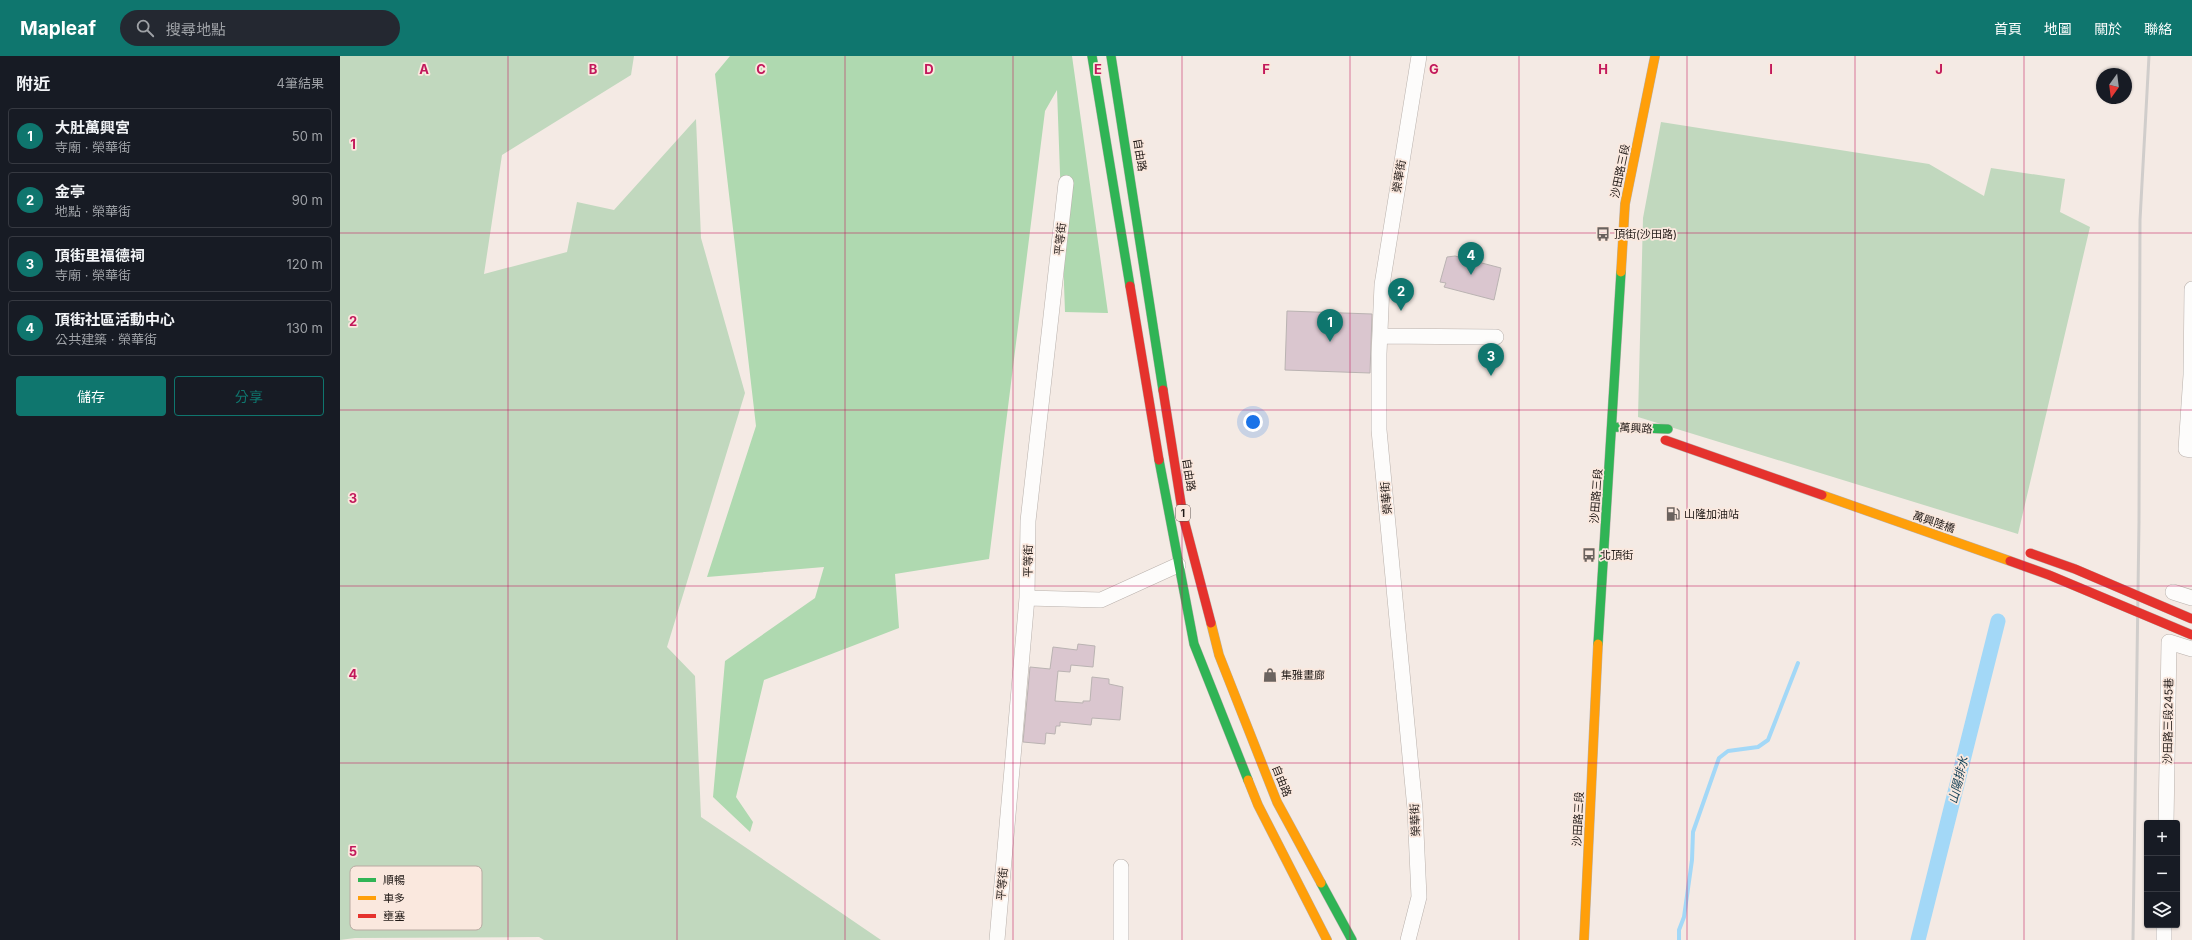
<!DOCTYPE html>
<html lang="zh-TW">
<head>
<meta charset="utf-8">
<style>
	:root { --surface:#171b24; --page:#242831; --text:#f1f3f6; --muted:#9ea1a6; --line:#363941; --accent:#0f766e }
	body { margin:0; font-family:Inter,"Noto Sans TC",sans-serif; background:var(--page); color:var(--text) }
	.controls { position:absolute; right:12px; bottom:12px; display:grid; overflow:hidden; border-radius:4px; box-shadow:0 1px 3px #0004 }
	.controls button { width:36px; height:36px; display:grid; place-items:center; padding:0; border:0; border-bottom:1px solid var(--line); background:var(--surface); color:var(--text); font:20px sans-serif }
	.compass { position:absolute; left:1756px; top:12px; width:36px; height:36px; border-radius:50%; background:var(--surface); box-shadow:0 1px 3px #0004; rotate:194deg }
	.you { position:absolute; left:913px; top:366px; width:14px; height:14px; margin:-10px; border:3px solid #fff; border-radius:50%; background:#1a73e8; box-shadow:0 0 0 6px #1a73e833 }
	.badge { display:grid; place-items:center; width:26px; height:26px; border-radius:50%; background:var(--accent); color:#fff; font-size:13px; font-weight:700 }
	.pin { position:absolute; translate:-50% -33px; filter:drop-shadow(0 1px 2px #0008) }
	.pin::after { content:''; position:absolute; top:21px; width:14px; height:12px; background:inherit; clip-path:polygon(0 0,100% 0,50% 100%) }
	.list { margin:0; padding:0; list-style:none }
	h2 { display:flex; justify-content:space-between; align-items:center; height:52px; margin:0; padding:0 16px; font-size:17px }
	h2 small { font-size:13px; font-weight:400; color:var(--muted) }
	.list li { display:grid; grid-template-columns:26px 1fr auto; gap:12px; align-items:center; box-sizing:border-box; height:56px; margin:0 8px 8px; padding:0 8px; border:1px solid var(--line); border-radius:4px }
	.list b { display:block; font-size:15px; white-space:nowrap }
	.list p { margin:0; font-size:13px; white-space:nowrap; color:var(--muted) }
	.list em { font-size:13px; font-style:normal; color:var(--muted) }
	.actions { display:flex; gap:8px; padding:12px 16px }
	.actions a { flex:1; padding:9px 0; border:1px solid var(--accent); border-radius:4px; text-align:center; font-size:14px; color:var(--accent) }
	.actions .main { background:var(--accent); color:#fff }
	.icon { flex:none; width:22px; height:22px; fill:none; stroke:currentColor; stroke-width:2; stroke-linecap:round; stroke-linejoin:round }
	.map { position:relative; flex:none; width:1852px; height:884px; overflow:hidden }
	header { display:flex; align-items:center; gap:24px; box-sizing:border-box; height:56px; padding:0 20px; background:var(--accent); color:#fff }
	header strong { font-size:19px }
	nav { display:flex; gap:22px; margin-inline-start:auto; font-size:14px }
	.search { width:280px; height:36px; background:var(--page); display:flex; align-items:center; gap:10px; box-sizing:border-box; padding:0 14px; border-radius:22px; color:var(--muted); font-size:15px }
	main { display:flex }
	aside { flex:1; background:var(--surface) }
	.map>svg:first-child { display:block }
</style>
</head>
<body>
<header>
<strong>Mapleaf</strong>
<div class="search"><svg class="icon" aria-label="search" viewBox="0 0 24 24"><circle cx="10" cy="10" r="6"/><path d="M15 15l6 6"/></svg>搜尋地點</div>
<nav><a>首頁</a><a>地圖</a><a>關於</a><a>聯絡</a></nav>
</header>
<main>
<aside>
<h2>附近<small>4筆結果</small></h2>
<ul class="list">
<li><span class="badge">1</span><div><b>大肚萬興宮</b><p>寺廟 · 榮華街</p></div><em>50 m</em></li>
<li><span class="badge">2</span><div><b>金亭</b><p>地點 · 榮華街</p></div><em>90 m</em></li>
<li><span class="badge">3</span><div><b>頂街里福德祠</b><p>寺廟 · 榮華街</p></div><em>120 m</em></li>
<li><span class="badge">4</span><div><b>頂街社區活動中心</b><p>公共建築 · 榮華街</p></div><em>130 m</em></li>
</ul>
<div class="actions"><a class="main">儲存</a><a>分享</a></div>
</aside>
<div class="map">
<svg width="1852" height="884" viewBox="0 0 1852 884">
	<rect width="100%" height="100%" fill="#f4eae4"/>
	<path fill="#c1d8be" d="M0 0H294L291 19 162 99 144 218 227 196 237 146 274 154 356 63 361 182 405 337 327 591 355 620 361 761 541 884H204L199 881 15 882 0 884Z
		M1321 66 1589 108 1644 140 1651 112 1725 123 1720 156 1750 171 1678 478 1298 361 1303 162Z"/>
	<path fill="#afd9b0" d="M390 0H732L768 257 725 256 717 34 705 55 649 503 555 518 559 572 424 624 396 741 413 766 410 776 373 741 385 605 475 542 484 511 367 521 416 370 375 18Z"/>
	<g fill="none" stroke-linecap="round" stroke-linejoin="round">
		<path stroke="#a3d8f7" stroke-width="4" d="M1339 884V874L1344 861 1352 804 1353 776 1379 702 1388 695 1418 691 1428 684 1458 607"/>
		<path stroke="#a3d8f7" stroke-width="15" d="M1578 884 1658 565"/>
	</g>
	<path fill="#dac6cf" stroke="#bab3b2" d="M1115 200 1161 212 1154 244 1104 231 1106 227 1100 226 1107 201Z
		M947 255 1032 258 1030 317 945 314Z
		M738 588 755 590 753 611 731 609 730 616 718 615 715 645 743 647V645H750L752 621 769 623V628L783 631 780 664 752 662 751 669 720 666V670H716L715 678 706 677 705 688 683 686 690 611 710 613 713 591 737 594Z"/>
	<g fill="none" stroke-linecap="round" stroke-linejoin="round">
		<defs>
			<path id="street" d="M1852 233 1851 319 1846 393 1852 394
				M1040 280 1156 281
				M1833 536 1852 542
				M687 542 761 544 838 509
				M1826 767 1829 586 1852 593
				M781 811V884
				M657 884 687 542 688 465 726 127
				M1068 884 1079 841 1075 753 1039 374V298L1042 229 1079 0
				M1824 884V869"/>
			<path id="fast" d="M752 0 790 230
				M771 0 823 334
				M1272 371 1328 373
				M819 404 854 588 908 724
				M1258 588 1281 216
				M981 827 1012 884"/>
			<path id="slow" d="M1281 216 1285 148 1315 0
				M871 567 879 599 937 746 981 827
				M908 724 918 749 987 884
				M1244 884 1258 588"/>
			<path id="jam" d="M790 230 819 404
				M823 334 843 460 871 567"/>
		</defs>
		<use href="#street" stroke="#b9b1ac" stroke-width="16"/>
		<use href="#fast" stroke="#b9b1ac" stroke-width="10"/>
		<use href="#slow" stroke="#b9b1ac" stroke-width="10"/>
		<use href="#jam" stroke="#b9b1ac" stroke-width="10"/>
		<use href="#street" stroke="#fdfcfb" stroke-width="15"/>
		<use href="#fast" stroke="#30b455" stroke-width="9"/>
		<use href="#slow" stroke="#ff9f0a" stroke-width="9"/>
		<use href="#jam" stroke="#e5322d" stroke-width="9"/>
		<path stroke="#d0cdcb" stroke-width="3" d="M1793 884 1799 466 1800 164 1809 0"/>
		<defs>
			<path id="slow-bridge" d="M1482 439 1670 505"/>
			<path id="jam-bridge" d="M1325 384 1482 439
				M1690 497 1735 513 1852 563
				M1670 505 1709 519 1852 579"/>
		</defs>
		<use href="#slow-bridge" stroke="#b9b1ac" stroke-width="10" stroke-linecap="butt"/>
		<use href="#jam-bridge" stroke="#b9b1ac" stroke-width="10" stroke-linecap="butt"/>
		<use href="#slow-bridge" stroke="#ff9f0a" stroke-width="9"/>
		<use href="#jam-bridge" stroke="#e5322d" stroke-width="9"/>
	</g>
	<path fill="none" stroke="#c2185b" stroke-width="1" stroke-opacity="0.55" d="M168 0V884M337 0V884M505 0V884M673 0V884M842 0V884M1010 0V884M1179 0V884M1347 0V884M1515 0V884M1684 0V884M0 177H1852M0 354H1852M0 530H1852M0 707H1852"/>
	<defs>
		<symbol id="bus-bare" viewBox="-9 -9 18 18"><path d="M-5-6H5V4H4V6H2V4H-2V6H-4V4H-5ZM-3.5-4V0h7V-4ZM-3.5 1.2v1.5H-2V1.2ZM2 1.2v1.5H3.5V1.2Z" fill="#6a625e" stroke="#fae8de" stroke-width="2.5" paint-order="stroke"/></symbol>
		<symbol id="fuel-bare" viewBox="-9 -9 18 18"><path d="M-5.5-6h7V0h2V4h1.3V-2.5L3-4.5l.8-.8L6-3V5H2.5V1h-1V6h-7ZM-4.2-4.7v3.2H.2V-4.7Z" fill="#6a625e" stroke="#fae8de" stroke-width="2.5" paint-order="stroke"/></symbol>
		<symbol id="shop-bare" viewBox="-9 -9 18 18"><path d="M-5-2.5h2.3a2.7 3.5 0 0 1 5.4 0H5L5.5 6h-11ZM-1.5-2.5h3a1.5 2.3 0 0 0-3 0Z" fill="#6a625e" stroke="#fae8de" stroke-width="2.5" paint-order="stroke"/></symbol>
	</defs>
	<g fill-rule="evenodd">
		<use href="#bus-bare" x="1253" y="168" width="20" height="20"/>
		<use href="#fuel-bare" x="1323" y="448" width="20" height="20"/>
		<use href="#bus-bare" x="1239" y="489" width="20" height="20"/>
		<use href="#shop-bare" x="920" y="609" width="20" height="20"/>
	</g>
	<g text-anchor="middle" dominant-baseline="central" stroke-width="3.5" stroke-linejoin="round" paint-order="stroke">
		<rect fill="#fae8de" stroke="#615752" stroke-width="1" x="836" y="449" width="14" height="16" rx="3"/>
		<g font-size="10" font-weight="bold" fill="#201916">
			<text x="843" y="457">1</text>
		</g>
		<g font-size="11" fill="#201916" stroke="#fae8de">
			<text transform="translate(800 99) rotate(81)">自由路</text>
			<text transform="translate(1280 115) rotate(-78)">沙田路三段</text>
			<text transform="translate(1059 120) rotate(-81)">榮華街</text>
			<text transform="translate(720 183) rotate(-84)">平等街</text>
			<text transform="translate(1296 372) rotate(3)">萬興路</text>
			<text transform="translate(849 419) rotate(81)">自由路</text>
			<text transform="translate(1256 440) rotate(-86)">沙田路三段</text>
			<text transform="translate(1046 442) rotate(-95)">榮華街</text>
			<text transform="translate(1594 466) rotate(19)">萬興陸橋</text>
			<text transform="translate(688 505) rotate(-89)">平等街</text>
			<text transform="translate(1828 665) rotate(-89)">沙田路三段245巷</text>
			<text transform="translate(942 725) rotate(68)">自由路</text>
			<text transform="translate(1238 763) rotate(-87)">沙田路三段</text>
			<text transform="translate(1075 764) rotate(-93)">榮華街</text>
			<text transform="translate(662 828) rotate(-85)">平等街</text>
		</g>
		<g font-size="11" fill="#201916" stroke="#fae8de" text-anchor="start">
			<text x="1274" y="178">頂街(沙田路)</text>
			<text x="1344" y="458">山隆加油站</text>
			<text x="1260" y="499">北頂街</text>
			<text x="941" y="619">集雅畫廊</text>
		</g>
		<g font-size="12" font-style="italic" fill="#0e3d54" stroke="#fae8de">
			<text transform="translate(1618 724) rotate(-76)">山陽排水</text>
		</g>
	</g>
	<rect x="10" y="810" width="132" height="64" rx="6" fill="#fae8de" stroke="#b9aaa2" stroke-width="1"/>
	<rect x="18" y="822" width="18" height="4" fill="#30b455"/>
	<rect x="18" y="840" width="18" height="4" fill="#ff9f0a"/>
	<rect x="18" y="858" width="18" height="4" fill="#e5322d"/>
	<g font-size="11" fill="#201916">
		<text x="43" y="828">順暢</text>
		<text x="43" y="846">車多</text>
		<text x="43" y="864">壅塞</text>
	</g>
	<g font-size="13" text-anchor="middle" font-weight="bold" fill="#c2185b" stroke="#fae8de" stroke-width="3.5" stroke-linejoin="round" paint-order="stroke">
		<text x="84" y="18">A</text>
		<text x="253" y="18">B</text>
		<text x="421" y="18">C</text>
		<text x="589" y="18">D</text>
		<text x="758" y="18">E</text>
		<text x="926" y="18">F</text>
		<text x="1094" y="18">G</text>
		<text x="1263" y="18">H</text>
		<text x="1431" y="18">I</text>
		<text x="1599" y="18">J</text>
		<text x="13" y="93">1</text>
		<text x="13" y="270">2</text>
		<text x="13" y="447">3</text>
		<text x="13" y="623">4</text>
		<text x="13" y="800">5</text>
	</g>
</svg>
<div class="controls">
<button>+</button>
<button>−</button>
<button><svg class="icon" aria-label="layers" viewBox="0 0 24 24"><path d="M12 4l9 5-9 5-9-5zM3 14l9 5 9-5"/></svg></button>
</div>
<svg class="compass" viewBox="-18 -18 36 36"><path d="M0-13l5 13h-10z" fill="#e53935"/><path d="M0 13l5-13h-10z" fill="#9ea1a6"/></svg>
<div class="you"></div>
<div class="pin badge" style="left:990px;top:286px">1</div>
<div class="pin badge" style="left:1061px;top:255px">2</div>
<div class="pin badge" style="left:1151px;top:320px">3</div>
<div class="pin badge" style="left:1131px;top:219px">4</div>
</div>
</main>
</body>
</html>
